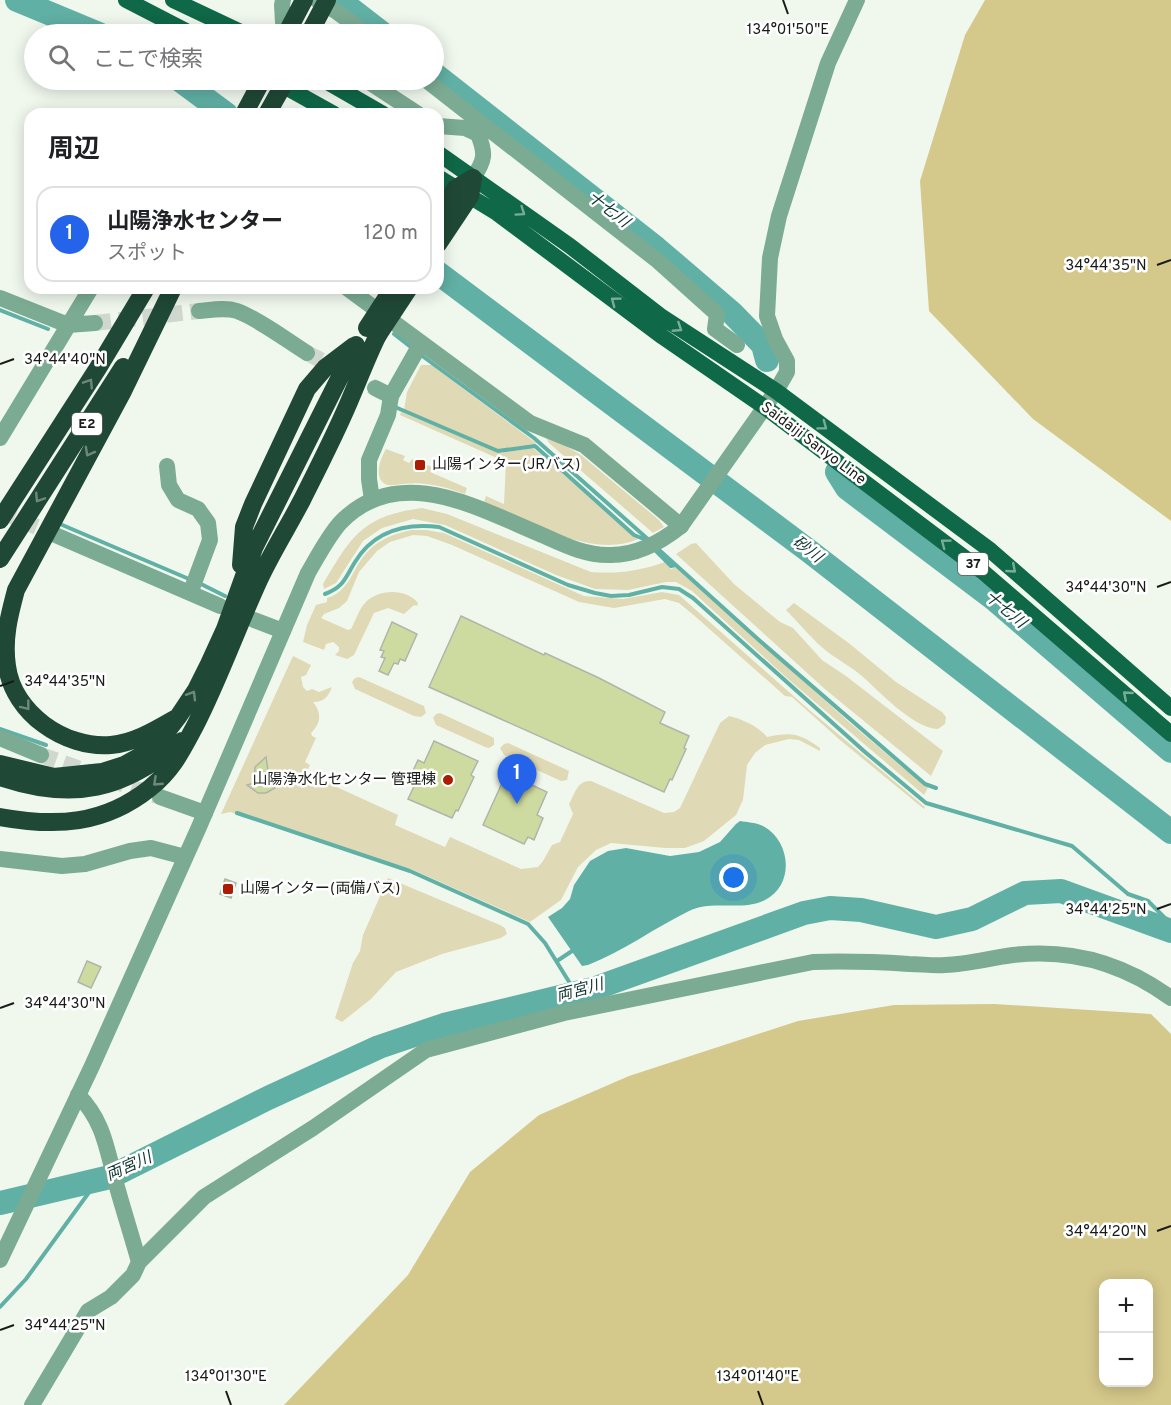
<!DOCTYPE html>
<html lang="ja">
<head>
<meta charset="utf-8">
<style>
	:root { --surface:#fff; --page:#f6f6f6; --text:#202124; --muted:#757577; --line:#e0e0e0; --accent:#2563eb }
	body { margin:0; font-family:Overpass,"Noto Sans JP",sans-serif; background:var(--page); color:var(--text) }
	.controls { position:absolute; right:18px; bottom:18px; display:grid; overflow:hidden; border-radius:12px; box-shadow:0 3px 15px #0003 }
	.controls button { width:54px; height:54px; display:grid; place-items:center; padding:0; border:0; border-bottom:2px solid var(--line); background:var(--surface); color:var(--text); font:30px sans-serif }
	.you { position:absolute; left:734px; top:878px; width:21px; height:21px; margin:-15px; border:4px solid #fff; border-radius:50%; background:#1a73e8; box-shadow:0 0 0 9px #1a73e833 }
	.badge { display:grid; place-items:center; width:39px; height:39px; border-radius:50%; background:var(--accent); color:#fff; font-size:20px; font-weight:700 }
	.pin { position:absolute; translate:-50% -50px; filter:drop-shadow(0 2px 3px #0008) }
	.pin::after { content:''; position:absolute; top:32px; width:21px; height:18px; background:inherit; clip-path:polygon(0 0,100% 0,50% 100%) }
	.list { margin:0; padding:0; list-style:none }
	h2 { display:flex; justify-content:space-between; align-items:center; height:78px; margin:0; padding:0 24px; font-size:26px }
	h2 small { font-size:20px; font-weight:400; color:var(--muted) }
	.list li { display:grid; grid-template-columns:39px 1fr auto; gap:18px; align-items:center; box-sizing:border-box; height:96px; margin:0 12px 12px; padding:0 12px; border:2px solid var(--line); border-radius:18px }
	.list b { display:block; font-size:22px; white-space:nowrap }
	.list p { margin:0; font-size:20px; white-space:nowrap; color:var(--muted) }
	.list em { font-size:20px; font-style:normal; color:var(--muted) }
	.icon { flex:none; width:33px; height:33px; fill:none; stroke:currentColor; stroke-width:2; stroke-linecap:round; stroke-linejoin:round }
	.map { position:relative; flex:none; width:1171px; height:1405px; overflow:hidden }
	.search { position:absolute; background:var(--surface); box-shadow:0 3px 15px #0003; left:24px; top:24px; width:420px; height:66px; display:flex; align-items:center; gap:15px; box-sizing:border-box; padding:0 21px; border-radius:33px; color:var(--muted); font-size:22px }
	.panel { position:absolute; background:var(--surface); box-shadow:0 3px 15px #0003; left:24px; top:108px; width:420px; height:186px; border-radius:18px }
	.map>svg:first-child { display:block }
</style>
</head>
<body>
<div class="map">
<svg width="1171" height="1405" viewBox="0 0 1171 1405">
	<rect width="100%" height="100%" fill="#f0f8ee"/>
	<path fill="#e0d9b5" d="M421 365H432L536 443 535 445 497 450 404 410 407 392Z
		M401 412 499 453 533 448 638 539C593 560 526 520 484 502L486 496 504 504 506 462 400 415Z
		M549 436 581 455 659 520 664 527 653 533 549 443 546 437Z
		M386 449 405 456 403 460 409 463 412 459 415 461 414 465 424 470 427 465 432 467 430 472 467 488 465 494C445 487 425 481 403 484 397 484 391 487 385 484 373 477 381 457 386 449Z
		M422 508 447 514 591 572C617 574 640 571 665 562L671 569 677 567 850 723 901 766 929 786 924 795 788 679 692 591 676 582H666L628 590 595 589 556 575 445 525 413 519 382 528 363 541 336 583 324 589 323 584C352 535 363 516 422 508Z
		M411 530H426L444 533 584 596 623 599 662 592 679 595 806 707 925 807 924 809 840 740 792 697 785 696 697 618 679 603 665 599 614 608 579 602 452 545 427 536 413 535 390 542 377 551 359 572 347 601 339 608 324 614 321 618 348 630 351 629C356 620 359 609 365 603 378 589 406 588 418 603L417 606 414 605 404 614 388 608 374 613 354 655 347 659 335 655 339 651V647L333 642 326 644 324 650 303 642 307 625 316 605 327 602V598C348 592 351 573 363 557 375 541 392 534 411 530Z
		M696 543 734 584 780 622 793 628 822 660 846 676 943 751 931 776 826 690 676 554 691 544Z
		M794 603 850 644 896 682 942 712 946 717 945 724 938 729C913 728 881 693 863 677 853 668 840 661 829 653 813 641 800 624 786 610Z
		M293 656 311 665 306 675 301 677 303 687 307 691 312 689 319 692 332 687C328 697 324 702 313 702 322 713 321 723 311 733L312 736 316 738 305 762 310 765 306 773 398 815 395 825 445 847 450 837 521 869 538 867 543 861 552 845 560 842 573 814 569 804C575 794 577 780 591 781L664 813 674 812 680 808 720 723 729 716C742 719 758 726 767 737 792 732 799 733 820 748V751L799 740 789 739 765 745 755 753 747 765 743 800 736 815 704 841 685 848H665L611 843 596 850 578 867 561 900 530 922 411 869 230 812 221 814Z
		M359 677 424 706 426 713 421 717 414 716 355 689 352 682 355 678Z
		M440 713 490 736 494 738V745L489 748 485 747 436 725 433 718 436 714Z
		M508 743 565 769 569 771 567 780 561 781 504 755 500 748 504 744Z
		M388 878 500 925 505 928 507 934 501 938 442 954 396 972 371 999 342 1022 335 1018 353 963 360 951 363 935Z"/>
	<path fill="#d5c88b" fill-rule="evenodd" d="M985 0H1171V521L1033 419 929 311 920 181 965 35Z
		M995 1004 1151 1014 1171 1034V1405H284L408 1275 470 1172 539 1115 629 1076 798 1021 894 1005ZM1104 1284H1148V1382H1104Z"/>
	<path fill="#61b0a5" d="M740 821C747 822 757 823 763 826 791 841 795 885 765 900 741 912 712 899 689 911 654 928 624 951 588 965L582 966 548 917 562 908 570 899 574 885 590 861 608 851 626 848 670 856 699 852 720 842 736 824Z"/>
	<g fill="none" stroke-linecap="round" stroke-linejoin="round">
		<path stroke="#61b0a5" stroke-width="4" d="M0 310 48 329
			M394 334 412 348
			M421 355 534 438 650 541
			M395 407 498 451 535 446 634 535 646 540
			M60 524 189 579
			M653 548 671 566 676 565
			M657 548 760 641 925 784 936 788
			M199 583 225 596
			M325 594C344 587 345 578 355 562 374 531 405 523 439 527L568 585 595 593 611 596 629 595 662 587 679 589 693 598 865 752 926 803 1072 846 1128 894 1148 901 1171 924
			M0 729 46 745
			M237 813 410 871 528 924 545 943 576 993
			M557 961 572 951
			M0 1307 26 1279 98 1180"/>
		<path stroke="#61b0a5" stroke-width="24" d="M17 0 99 34
			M339 0 383 34
			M434 74 656 248 732 313 763 345 767 360
			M180 80 226 114
			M438 273 809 551 1171 832
			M837 472 847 488 994 599 1171 751
			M0 1203 110 1177 268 1098 379 1047 444 1025 593 989 804 913 830 908 861 910 936 927 972 919 1025 893 1061 891 1171 931"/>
	</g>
	<path fill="#cedba0" stroke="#b1b4a9" stroke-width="1.5" d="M461 616 544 655 545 653 599 678 665 712 660 723 689 736 684 748 686 749 672 780 670 779 664 792 429 687Z
		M392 622 417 634 405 661 400 659 398 664 394 663 388 675 379 671 385 658 381 657 384 651 380 650Z
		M434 741 478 761 471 775 474 777 458 811 456 810 452 818 408 799 418 778 411 775 418 760 424 763Z
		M266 757 268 771 274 774 270 781 275 788 266 793H258L247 785 254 783 255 767Z
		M517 778 547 792 537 815 543 818 534 840 528 837 524 844 483 825 503 781 514 785Z
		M225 879 236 883 231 898 220 894Z
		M87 961 101 967 91 988 78 982Z"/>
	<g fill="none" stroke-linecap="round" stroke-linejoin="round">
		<path stroke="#d0d7ce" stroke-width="16" stroke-dasharray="16 8" stroke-linecap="butt" d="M95 323 199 311
			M307 353 375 388
			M0 511 53 534
			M41 755 156 796"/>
		<path stroke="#7bab92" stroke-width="16" d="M283 0 282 5 283 22 301 34
			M317 0 337 12 367 34
			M366 80 418 114
			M426 80 658 261 717 314 715 329 737 345
			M438 126 465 128 478 134C486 154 485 160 473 178
			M347 288 530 423 584 445 681 526
			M0 298 68 325 95 323
			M199 311C211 310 225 307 237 311 257 318 288 341 307 353
			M375 388 391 396
			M776 391 787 372V361L775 339 767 316 770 258 779 216 828 63 857 0
			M0 438 91 288
			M167 466 169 485 178 500 198 509 208 523 210 540 191 591
			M53 534 220 606
			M254 620 283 631
			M0 738 41 755
			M160 797 205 813
			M0 859 62 866 85 864 130 851 151 848 185 857
			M139 1262 204 1197 313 1128 426 1050 564 1013 813 962C845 961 877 962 909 964 921 964 933 966 945 965 968 964 990 958 1013 955 1072 948 1123 963 1171 998
			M32 1405 88 1311 111 1297 133 1275 139 1262C132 1237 124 1212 117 1187 107 1152 105 1122 78 1095"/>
		<path stroke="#7bab92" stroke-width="16" d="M372 500 369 479V460L388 415 391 396 421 343
			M0 1260 92 1066 199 827 308 573C318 556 327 538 340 523 399 461 479 509 542 535 564 545 586 556 611 555 637 555 661 542 681 526L776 391"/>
		<path stroke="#0f6847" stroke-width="16" d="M126 0 192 34
			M173 0 245 34
			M273 80 334 114
			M324 80 383 114
			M438 153 570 246 662 317 776 391 990 550 1171 708
			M438 177 497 213 663 337 766 408 982 571 1171 734"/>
		<path stroke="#204836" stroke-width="18" d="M244 114 262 80
			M438 217 455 189 473 178
			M438 244 470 196 473 178
			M173 288 122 393 16 590C9 616 3 639 7 666 13 713 65 749 111 745 135 743 157 729 178 717
			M0 520 98 368 146 288
			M0 559 123 367
			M241 565 244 527 253 504 307 389 325 368 354 346
			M0 764 54 777 102 772 124 765 142 755 161 739 178 717 196 690 209 664 225 629 254 548 356 345
			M0 777C74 802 123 790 182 741
			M0 817C56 827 104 825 150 788 173 770 182 750 195 726 219 679 237 628 259 580 272 552 288 527 302 500 318 468 335 435 349 402 359 379 367 357 378 335"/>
		<path stroke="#204836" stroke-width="18" d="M286 34 304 0
			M309 34 327 0
			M267 114 286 80
			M367 328 393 288
			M378 335 409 288"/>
	</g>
	<defs><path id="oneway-chevron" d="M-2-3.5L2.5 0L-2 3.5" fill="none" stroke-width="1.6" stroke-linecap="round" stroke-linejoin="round" transform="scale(1.5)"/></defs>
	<g stroke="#7bac9a">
		<use href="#oneway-chevron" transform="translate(521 212) rotate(35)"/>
		<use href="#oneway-chevron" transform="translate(615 301) rotate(-143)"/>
		<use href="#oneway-chevron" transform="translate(678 328) rotate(33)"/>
		<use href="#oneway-chevron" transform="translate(823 426) rotate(37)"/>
		<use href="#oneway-chevron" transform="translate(945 543) rotate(-143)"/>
		<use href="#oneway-chevron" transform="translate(1012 569) rotate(41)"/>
		<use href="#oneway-chevron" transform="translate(1127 695) rotate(-139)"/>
	</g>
	<g stroke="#6e887c">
		<use href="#oneway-chevron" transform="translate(89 383) rotate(-57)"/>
		<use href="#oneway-chevron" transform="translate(89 452) rotate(119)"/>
		<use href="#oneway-chevron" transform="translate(39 498) rotate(123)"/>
		<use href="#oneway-chevron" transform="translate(192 695) rotate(-59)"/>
		<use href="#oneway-chevron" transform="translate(26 706) rotate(52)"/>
		<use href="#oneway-chevron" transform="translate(157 782) rotate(137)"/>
	</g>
	<path fill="none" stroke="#181b17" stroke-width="2" d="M783 0 788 14M1157 265 1171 260M0 364 14 359M1157 587 1171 582M0 686 14 681M1157 909 1171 904M0 1008 14 1003M1157 1231 1171 1226M0 1330 14 1325M226 1391 231 1405M758 1391 763 1405"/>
	<g fill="#ab1c00" stroke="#fff" stroke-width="2">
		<rect x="414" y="459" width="12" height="12" rx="3"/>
		<circle cx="448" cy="780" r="6"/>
		<rect x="222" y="883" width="12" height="12" rx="3"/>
	</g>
	<g text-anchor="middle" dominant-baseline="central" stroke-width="5" stroke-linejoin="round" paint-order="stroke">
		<g fill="#fff" stroke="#5d5f5d" stroke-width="1.5">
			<rect x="72" y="413" width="30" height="22" rx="4.5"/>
			<rect x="958" y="553" width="30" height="22" rx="4.5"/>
		</g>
		<g font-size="14" font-weight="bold" fill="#181b17">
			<text x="87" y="424">E2</text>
			<text x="973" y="564">37</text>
		</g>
		<g font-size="15" fill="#181b17" stroke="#fff">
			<text transform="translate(813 444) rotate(37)">Saidaiji Sanyo Line</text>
		</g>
		<g font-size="15" fill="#181b17" stroke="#fff" text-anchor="start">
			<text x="432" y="465">山陽インター(JRバス)</text>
			<text x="436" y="780" text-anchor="end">山陽浄水化センター 管理棟</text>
			<text x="240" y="889">山陽インター(両備バス)</text>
		</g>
		<g font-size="16" font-style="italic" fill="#103631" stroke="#fff">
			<text transform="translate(608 210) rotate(38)">十七川</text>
			<text transform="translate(807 550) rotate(37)">砂川</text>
			<text transform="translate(1005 610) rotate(40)">十七川</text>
			<text transform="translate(580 991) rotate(-15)">両宮川</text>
			<text transform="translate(129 1167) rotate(-24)">両宮川</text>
		</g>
	</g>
	<g font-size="15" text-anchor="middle" fill="#181b17" stroke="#fff" stroke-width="5" stroke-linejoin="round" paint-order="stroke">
		<text x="788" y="34">134°01'50"E</text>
		<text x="1106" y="270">34°44'35"N</text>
		<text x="65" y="364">34°44'40"N</text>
		<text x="1106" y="592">34°44'30"N</text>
		<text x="65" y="686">34°44'35"N</text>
		<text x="1106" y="914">34°44'25"N</text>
		<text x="65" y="1008">34°44'30"N</text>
		<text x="1106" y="1236">34°44'20"N</text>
		<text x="65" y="1330">34°44'25"N</text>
		<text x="226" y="1381">134°01'30"E</text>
		<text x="758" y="1381">134°01'40"E</text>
	</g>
</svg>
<div class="controls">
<button>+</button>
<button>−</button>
</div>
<div class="you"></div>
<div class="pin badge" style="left:517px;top:804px">1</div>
<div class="search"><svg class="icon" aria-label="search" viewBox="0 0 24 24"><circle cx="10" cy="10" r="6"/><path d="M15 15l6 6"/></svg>ここで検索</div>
<section class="panel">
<h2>周辺<small></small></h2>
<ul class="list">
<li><span class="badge">1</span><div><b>山陽浄水センター</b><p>スポット</p></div><em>120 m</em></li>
</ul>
</section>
</div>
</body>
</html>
